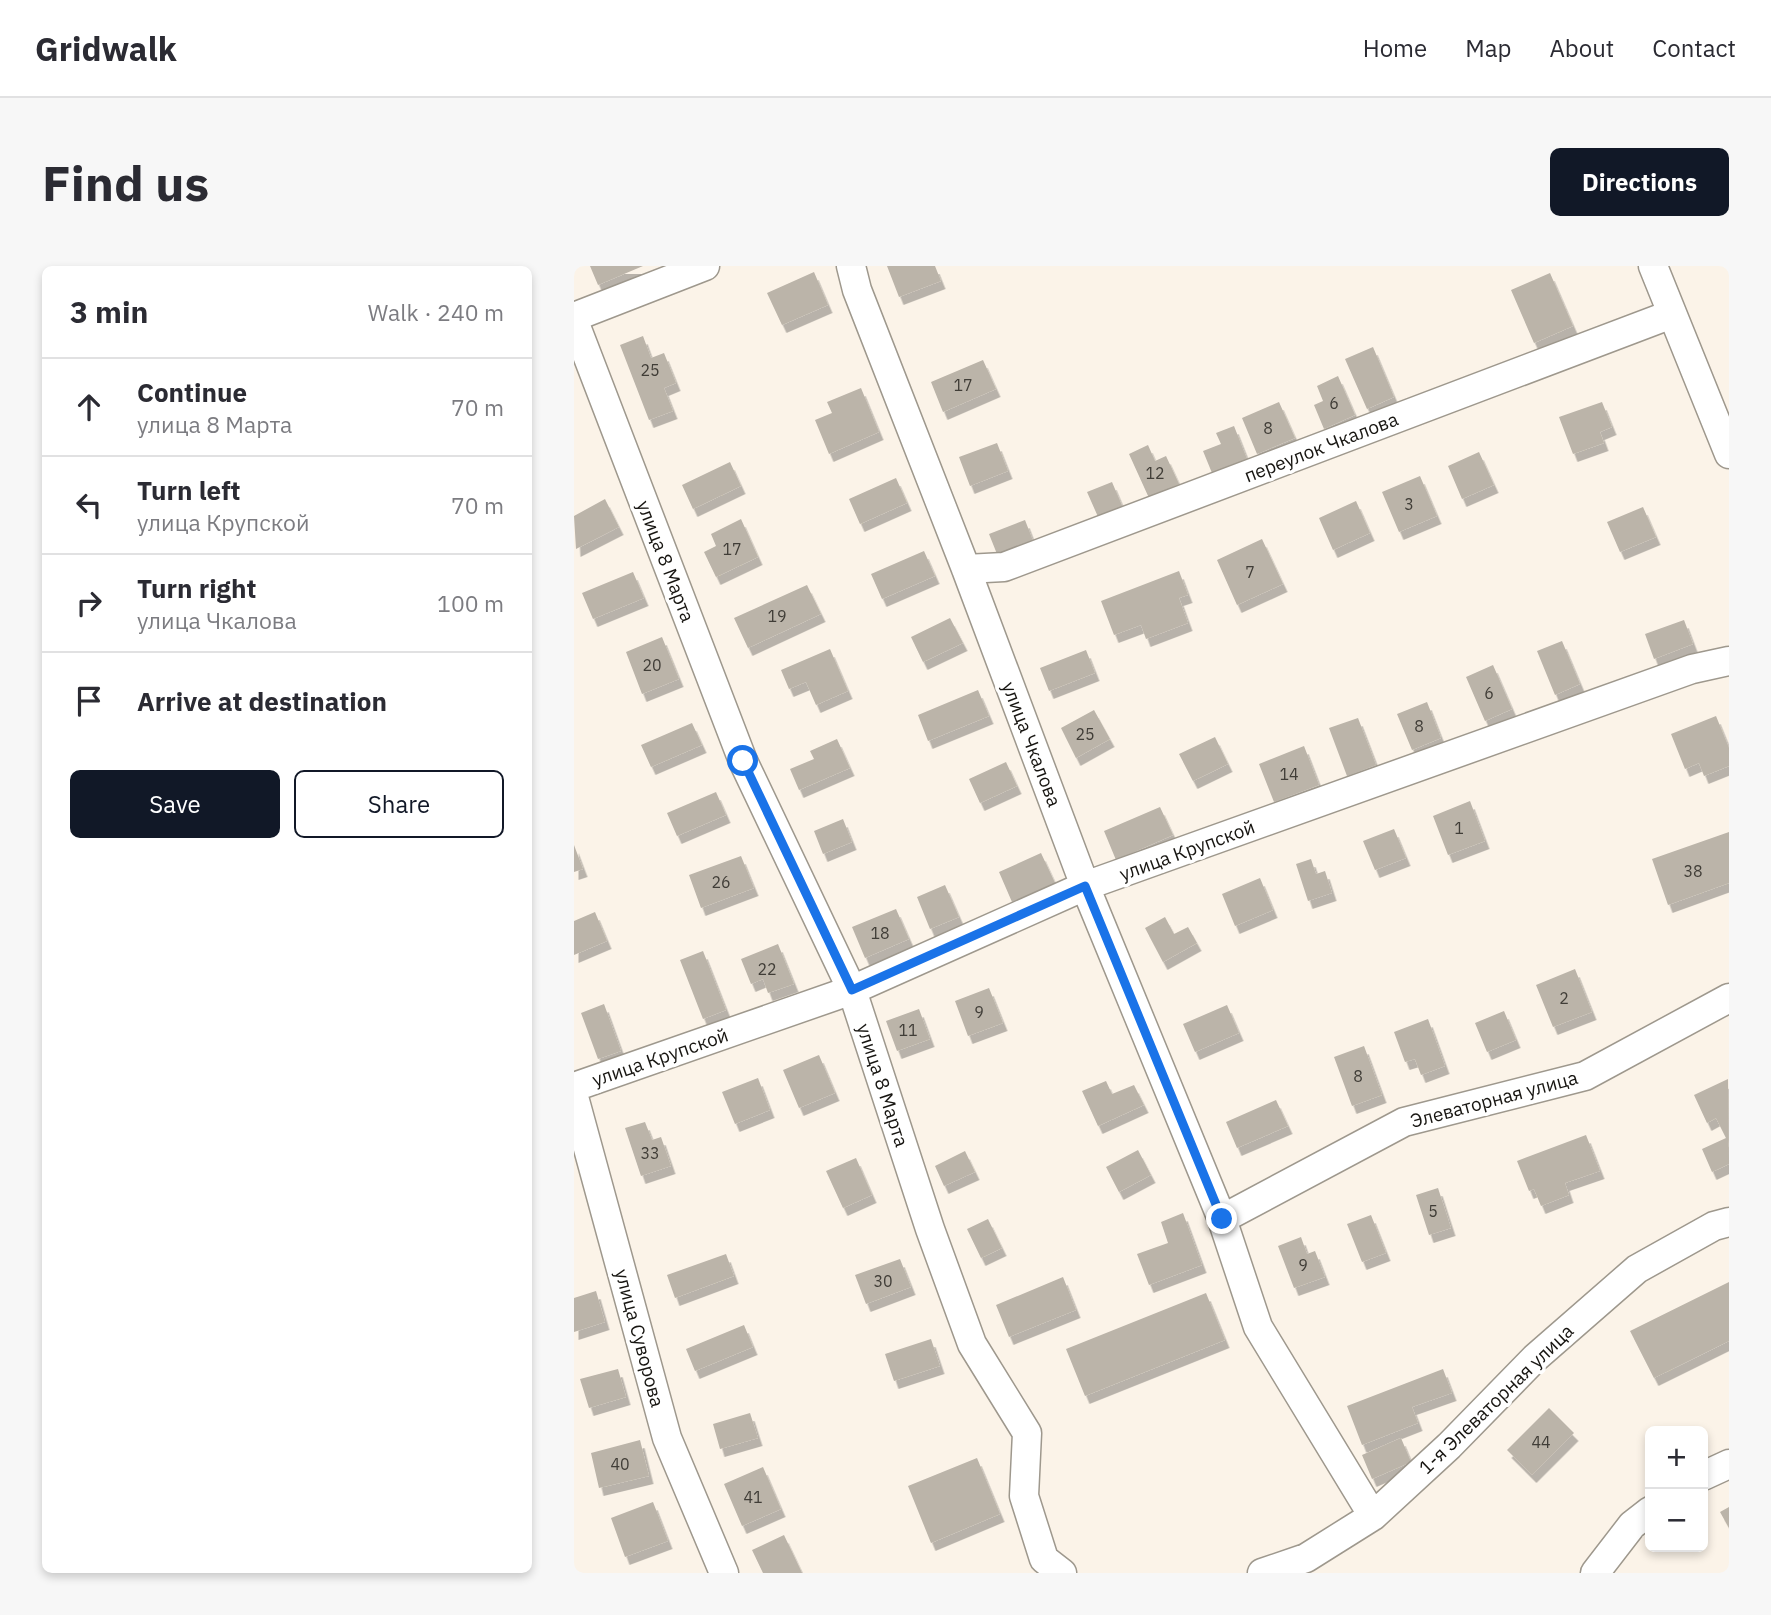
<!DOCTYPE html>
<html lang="en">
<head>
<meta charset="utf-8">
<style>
	:root { --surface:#fff; --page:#f7f7f7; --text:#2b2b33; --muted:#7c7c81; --line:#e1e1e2; --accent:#111827 }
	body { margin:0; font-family:"IBM Plex Sans",sans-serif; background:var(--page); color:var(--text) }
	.controls { position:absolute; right:21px; bottom:21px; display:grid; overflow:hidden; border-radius:10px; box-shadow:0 4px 10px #0003 }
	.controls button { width:63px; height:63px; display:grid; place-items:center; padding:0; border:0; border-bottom:2px solid var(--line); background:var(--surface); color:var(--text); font:35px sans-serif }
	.stop { position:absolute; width:21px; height:21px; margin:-16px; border:5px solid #1a73e8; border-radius:50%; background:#fff }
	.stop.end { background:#1a73e8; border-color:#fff; box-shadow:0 2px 7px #0008 }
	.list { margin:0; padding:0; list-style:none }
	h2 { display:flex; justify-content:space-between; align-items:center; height:91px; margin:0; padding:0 28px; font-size:30px }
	h2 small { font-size:23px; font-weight:400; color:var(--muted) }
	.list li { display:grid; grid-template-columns:46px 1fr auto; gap:21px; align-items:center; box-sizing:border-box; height:98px; padding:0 28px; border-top:2px solid var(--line) }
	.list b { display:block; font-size:26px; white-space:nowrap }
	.list p { margin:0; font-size:23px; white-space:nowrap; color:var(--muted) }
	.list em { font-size:23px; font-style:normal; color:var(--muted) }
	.actions { display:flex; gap:14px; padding:21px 28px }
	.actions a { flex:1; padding:16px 0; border:2px solid var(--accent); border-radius:10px; text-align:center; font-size:24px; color:var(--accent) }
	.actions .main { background:var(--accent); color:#fff }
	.icon { flex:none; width:38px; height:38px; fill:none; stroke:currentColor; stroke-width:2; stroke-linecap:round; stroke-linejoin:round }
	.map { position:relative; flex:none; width:1155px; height:1307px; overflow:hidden; border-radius:10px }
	header { display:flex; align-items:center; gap:42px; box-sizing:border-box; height:98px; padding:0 35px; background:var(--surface); border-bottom:2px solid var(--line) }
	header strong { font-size:33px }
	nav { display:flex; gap:38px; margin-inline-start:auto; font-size:24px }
	.intro { display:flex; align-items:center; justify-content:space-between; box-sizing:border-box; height:168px; padding:0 42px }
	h1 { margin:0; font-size:49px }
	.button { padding:18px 32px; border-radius:10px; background:var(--accent); color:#fff; font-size:24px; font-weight:700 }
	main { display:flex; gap:42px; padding:0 42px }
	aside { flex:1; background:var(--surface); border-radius:10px; box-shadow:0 4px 10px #0003 }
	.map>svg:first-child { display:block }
</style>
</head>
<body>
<header>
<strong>Gridwalk</strong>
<nav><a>Home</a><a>Map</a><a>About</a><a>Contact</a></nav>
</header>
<div class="intro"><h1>Find us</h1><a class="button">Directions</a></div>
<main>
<aside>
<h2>3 min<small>Walk · 240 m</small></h2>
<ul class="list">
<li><svg class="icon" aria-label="ahead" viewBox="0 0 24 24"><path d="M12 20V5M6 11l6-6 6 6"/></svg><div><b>Continue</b><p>улица 8 Марта</p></div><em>70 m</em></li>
<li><svg class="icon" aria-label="left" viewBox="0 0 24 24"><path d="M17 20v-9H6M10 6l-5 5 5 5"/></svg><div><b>Turn left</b><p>улица Крупской</p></div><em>70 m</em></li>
<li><svg class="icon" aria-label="right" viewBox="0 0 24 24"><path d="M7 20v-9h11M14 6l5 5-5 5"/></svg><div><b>Turn right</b><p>улица Чкалова</p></div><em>100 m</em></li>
<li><svg class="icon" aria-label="arrive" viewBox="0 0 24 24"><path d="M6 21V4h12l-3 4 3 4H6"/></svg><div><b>Arrive at destination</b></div></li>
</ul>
<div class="actions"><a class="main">Save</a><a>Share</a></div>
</aside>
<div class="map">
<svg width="1155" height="1307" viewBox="0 0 1155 1307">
	<defs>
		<filter id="shadow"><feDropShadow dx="4.5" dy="8" stdDeviation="0" flood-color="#0004"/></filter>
	</defs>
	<rect width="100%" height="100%" fill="#fbf3e8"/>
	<path fill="#bbb4a9" filter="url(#shadow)" d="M16 0H69L24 19Z
		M313 0H361L367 15 325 31Z
		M240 6 254 39 208 59 193 27Z
		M976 7 999 60 960 77 937 24Z
		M69 70 77 92 90 87 102 117 90 122 99 145 75 154 46 79Z
		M799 81 820 131 793 143 771 93Z
		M409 94 422 123 369 146 357 116Z
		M764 110 781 149 750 163 740 139 749 135 743 120Z
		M287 122 305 166 255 188 241 154 258 147 253 136Z
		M705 136 721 172 683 188 668 152Z
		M1028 136 1038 161 1026 166 1030 177 999 188 985 151Z
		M660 160 673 193 638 207 629 185 647 178 642 167Z
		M423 177 434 205 396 220 385 191Z
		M574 179 581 195 592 190 605 218 575 232 555 188Z
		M905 186 920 219 888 233 874 200Z
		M156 196 167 220 119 243 108 219Z
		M846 210 863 250 825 266 808 226Z
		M322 212 333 237 286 258 275 233Z
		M538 216 549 242 525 253 513 226Z
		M31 233 45 261 2 283 0 250Z
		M782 235 796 267 759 284 745 252Z
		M1069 241 1082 271 1046 286 1033 256Z
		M167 253 184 291 142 311 130 286 142 280 137 268Z
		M451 254 461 280 425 293 415 268Z
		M688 273 709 318 663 339 643 294Z
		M350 285 361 310 308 333 297 308Z
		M605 305 614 329 605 332 614 357 572 373 567 359 540 369 527 335Z
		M59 306 70 332 19 353 8 327Z
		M233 319 247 348 174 382 160 352Z
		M376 352 389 377 349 396 337 371Z
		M1110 354 1119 378 1080 393 1071 368Z
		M88 371 105 413 68 428 52 386Z
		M988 375 1006 418 981 429 963 385Z
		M256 383 274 425 242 439 232 416 215 423 207 404Z
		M512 384 521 407 475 425 466 402Z
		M919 399 938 443 911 455 892 411Z
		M404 424 415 450 354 475 344 449Z
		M853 436 867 472 838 484 823 448Z
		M520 444 536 473 502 492 487 462Z
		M1142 450 1155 482V500L1130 510 1125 497 1111 503 1097 468Z
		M784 452 802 499 773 510 755 462Z
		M118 457 128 479 77 501 67 479Z
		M641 471 654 498 619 515 605 488Z
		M263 473 276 502 225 524 216 503 240 493 236 485Z
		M730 480 745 519 700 536 685 498Z
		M432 496 443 520 406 537 395 513Z
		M142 526 152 549 103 570 93 547Z
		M896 535 911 575 874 589 859 550Z
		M586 541 599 569 542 594 530 565Z
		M269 553 278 576 249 588 240 565Z
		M820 563 832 592 801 604 789 575Z
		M1155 566V617L1094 639 1078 593Z
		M0 579 9 603 0 606Z
		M467 587 481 617 438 636 425 606Z
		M167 590 180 622 127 642 115 609Z
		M737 593 742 608 751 605 758 627 734 635 722 598Z
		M686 612 699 644 661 660 648 628Z
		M371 619 385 651 356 663 343 631Z
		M322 643 335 673 291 692 278 661Z
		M21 646 33 675 0 689V655Z
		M591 651 600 668 614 661 623 677 589 696 571 662Z
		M204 678 220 718 194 727 189 713 177 718 167 693Z
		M129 685 152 744 129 753 106 694Z
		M1001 703 1018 746 979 761 962 719Z
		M415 722 429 757 394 770 381 735Z
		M30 738 47 785 24 793 7 747Z
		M653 739 665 767 621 786 609 758Z
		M345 743 356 773 323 785 312 755Z
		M930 745 942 774 913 786 901 757Z
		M854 753 871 800 847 809 841 793 831 796 820 766Z
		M790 780 808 829 778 840 760 791Z
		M245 789 261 827 225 842 209 804Z
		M184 812 196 844 161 858 148 826Z
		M1154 813 1155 898 1138 906 1128 883 1152 872 1142 852 1133 857 1120 829Z
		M532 815 538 828 560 819 570 839 524 860 508 825Z
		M702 834 714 860 663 882 652 856Z
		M71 856 78 874 87 871 97 900 67 910 51 862Z
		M1012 869 1026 905 991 917 995 929 967 940 960 923 955 925 943 895Z
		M564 884 577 909 545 926 532 901Z
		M391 885 401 906 370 920 361 900Z
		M282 892 298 929 269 942 252 905Z
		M864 922 877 962 855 969 842 929Z
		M609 947 628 999 575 1019 563 988 594 977 587 956Z
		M797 949 812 987 788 996 773 958Z
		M414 953 428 982 407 992 393 963Z
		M727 971 733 988 741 985 751 1011 720 1022 704 980Z
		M152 988 160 1010 101 1032 93 1009Z
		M326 993 337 1021 292 1038 281 1009Z
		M489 1011 502 1044 435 1071 422 1039Z
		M1155 1016V1075L1080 1112 1056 1065Z
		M22 1025 31 1056 0 1066V1032Z
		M632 1027 651 1074 511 1130 492 1083Z
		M170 1059 179 1081 121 1105 112 1083Z
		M357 1073 366 1100 320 1115 311 1088Z
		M44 1103 52 1131 15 1142 6 1113Z
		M869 1103 878 1127 838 1141 844 1157 788 1179 773 1140Z
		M975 1142 1000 1167 958 1209 933 1184Z
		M176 1147 184 1172 146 1183 139 1158Z
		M827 1172 837 1196 798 1213 788 1189Z
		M66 1174 75 1210 25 1222 17 1187Z
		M403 1192 426 1248 357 1277 334 1220Z
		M189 1201 207 1243 168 1260 150 1218Z
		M79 1236 94 1275 51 1291 37 1252Z
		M1155 1241V1262L1146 1246Z
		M210 1269 228 1307H189L178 1284Z"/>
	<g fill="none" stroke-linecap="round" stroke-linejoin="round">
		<defs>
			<path id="minor" d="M277 0 283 24 392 303 511 620 648 953 684 1061 799 1250
				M1079 0 1155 188
				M0 51 131 0
				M0 55 169 495 278 724 356 963 398 1078 453 1167 450 1230 470 1293 488 1307
				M392 303 430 301 1098 48
				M0 821 278 724 511 620 1118 403 1155 395
				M0 831 93 1172 150 1307
				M648 953 830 856 1011 810 1155 732
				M1129 1210 1155 1198
				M688 1307 732 1292 799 1250 875 1180 961 1092 1063 1003 1140 960 1155 956
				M1021 1307 1058 1259 1076 1245"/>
		</defs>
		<use href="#minor" stroke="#9e988d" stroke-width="31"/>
		<use href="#minor" stroke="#fff" stroke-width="28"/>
	</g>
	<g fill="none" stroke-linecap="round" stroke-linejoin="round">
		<path stroke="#1a73e8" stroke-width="9" d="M169 495 278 724 511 620 648 953"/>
	</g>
	<g text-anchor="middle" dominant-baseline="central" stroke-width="7" stroke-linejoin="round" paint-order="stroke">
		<g font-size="16" fill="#403d37">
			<text x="76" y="104">25</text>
			<text x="389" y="119">17</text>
			<text x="760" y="137">6</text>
			<text x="694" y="162">8</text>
			<text x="581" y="207">12</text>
			<text x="835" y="238">3</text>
			<text x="158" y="283">17</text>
			<text x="676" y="306">7</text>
			<text x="203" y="350">19</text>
			<text x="78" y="399">20</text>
			<text x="915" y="427">6</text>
			<text x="845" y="460">8</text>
			<text x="511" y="468">25</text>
			<text x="715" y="508">14</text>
			<text x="885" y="562">1</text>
			<text x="1119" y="605">38</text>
			<text x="147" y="616">26</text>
			<text x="306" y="667">18</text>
			<text x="193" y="703">22</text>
			<text x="990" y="732">2</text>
			<text x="405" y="746">9</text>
			<text x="334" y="764">11</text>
			<text x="784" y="810">8</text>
			<text x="76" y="887">33</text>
			<text x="859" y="945">5</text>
			<text x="729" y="999">9</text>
			<text x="309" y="1015">30</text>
			<text x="967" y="1176">44</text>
			<text x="46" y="1198">40</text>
			<text x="179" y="1231">41</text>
		</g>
		<g font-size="19" fill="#171511" stroke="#fff">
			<text transform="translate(747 181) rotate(-21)">переулок Чкалова</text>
			<text transform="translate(92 295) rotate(69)">улица 8 Марта</text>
			<text transform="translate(458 478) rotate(69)">улица Чкалова</text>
			<text transform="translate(613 584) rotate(-20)">улица Крупской</text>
			<text transform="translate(86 791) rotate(-19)">улица Крупской</text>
			<text transform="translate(309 819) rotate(72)">улица 8 Марта</text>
			<text transform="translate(920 833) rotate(-15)">Элеваторная улица</text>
			<text transform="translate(66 1072) rotate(75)">улица Суворова</text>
			<text transform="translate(922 1133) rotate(-44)">1-я Элеваторная улица</text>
		</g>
	</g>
</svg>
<div class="controls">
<button>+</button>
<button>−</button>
</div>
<div class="stop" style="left:169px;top:495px"></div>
<div class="stop end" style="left:648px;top:953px"></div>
</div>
</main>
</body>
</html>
